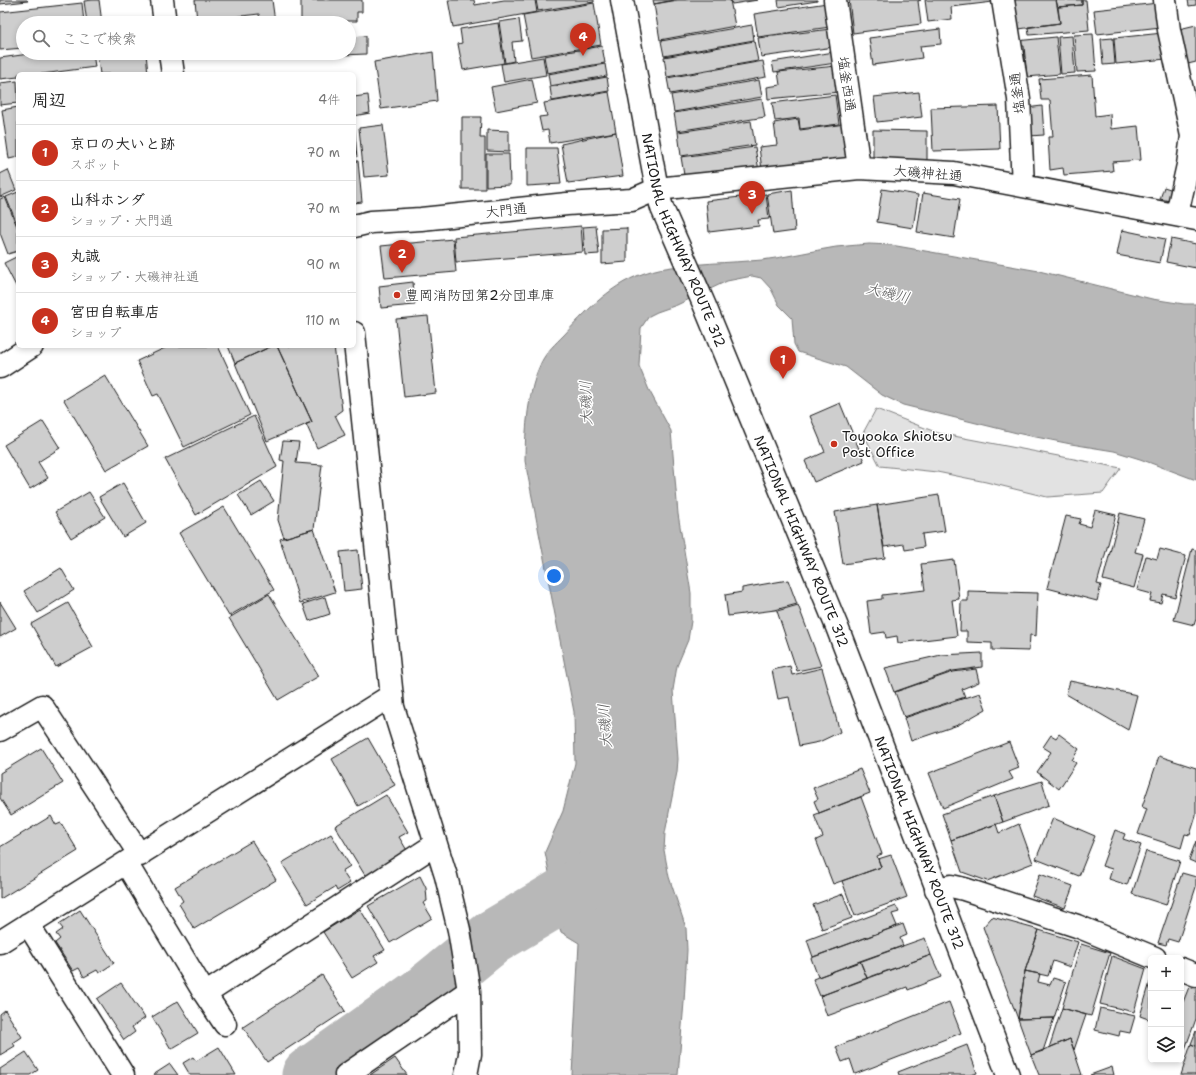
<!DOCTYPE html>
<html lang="ja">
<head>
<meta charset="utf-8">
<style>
	:root { --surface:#fff; --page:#f2f2f2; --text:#222; --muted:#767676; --line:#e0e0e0; --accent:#c8321e }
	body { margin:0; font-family:"Shantell Sans","Klee One",sans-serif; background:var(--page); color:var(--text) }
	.controls { position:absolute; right:12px; bottom:12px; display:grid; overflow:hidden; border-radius:6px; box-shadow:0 2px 6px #0003 }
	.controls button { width:36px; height:36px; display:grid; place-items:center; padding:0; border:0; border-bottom:1px solid var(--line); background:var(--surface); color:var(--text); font:20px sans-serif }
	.you { position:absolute; left:554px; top:576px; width:14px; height:14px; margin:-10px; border:3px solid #fff; border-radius:50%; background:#1a73e8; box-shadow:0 0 0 6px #1a73e833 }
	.badge { display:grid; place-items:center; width:26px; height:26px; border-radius:50%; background:var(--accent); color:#fff; font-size:13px; font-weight:700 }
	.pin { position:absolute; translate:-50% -33px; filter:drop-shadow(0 1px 2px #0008) }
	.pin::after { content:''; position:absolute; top:21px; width:14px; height:12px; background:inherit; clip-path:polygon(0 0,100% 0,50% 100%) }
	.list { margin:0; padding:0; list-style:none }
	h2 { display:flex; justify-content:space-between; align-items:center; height:52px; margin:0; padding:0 16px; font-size:17px }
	h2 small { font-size:13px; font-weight:400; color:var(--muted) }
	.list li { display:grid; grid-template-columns:26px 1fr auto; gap:12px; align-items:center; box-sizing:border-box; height:56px; padding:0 16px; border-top:1px solid var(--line) }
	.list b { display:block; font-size:15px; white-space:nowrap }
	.list p { margin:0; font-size:13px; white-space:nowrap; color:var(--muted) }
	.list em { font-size:13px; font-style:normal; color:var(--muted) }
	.icon { flex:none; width:22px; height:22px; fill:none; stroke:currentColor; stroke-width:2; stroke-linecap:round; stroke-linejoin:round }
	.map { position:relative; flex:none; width:1196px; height:1075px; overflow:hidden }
	.search { position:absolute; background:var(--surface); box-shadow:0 2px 6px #0003; left:16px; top:16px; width:340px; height:44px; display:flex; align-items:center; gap:10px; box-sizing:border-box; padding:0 14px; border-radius:22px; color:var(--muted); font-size:15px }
	.panel { position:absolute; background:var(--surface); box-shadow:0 2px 6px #0003; left:16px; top:72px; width:340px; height:276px; border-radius:6px }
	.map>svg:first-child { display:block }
</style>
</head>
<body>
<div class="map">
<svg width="1196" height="1075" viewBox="0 0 1196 1075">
	<rect width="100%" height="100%" fill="#fff"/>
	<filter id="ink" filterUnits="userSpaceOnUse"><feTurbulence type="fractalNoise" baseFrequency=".025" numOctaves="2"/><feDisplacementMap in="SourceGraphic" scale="8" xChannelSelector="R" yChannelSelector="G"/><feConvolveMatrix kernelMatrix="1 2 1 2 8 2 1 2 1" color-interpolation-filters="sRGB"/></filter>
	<g filter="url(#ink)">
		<path fill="#e2e2e2" stroke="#7f7f7f" d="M876 409 938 433 1121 468 1103 493 1047 497 986 482 937 472 880 466 863 433Z"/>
		<path fill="#b8b8b8" stroke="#7a7a7a" d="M869 244 891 245 1039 271 1152 299 1184 304H1196V480L1140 459 1114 451 1071 444 1021 434 903 405 882 395 846 367 798 352 794 344 792 318 779 305 771 289 761 278 752 276 727 281 677 305 657 312 649 316 641 328 639 366 649 390 671 431 678 514 691 593V621L688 640 677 666 673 690 678 759 677 772 665 833 664 850 669 877 686 928 687 950 684 1002 678 1075H572L579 943 561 932 545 852 563 811 575 763 574 712 525 461C525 431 528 389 541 363 546 352 556 343 564 335 592 305 617 278 659 269 693 263 728 263 762 260 787 257 811 251 836 247 847 246 858 245 869 244Z"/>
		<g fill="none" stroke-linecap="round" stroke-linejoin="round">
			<path stroke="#b8b8b8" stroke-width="55" d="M309 1075 424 993 493 937 614 865"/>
		</g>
		<path fill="#cecece" stroke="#1c1c1c" d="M0 0H27L28 1 0 4Z
			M93 0H99L102 23H87L84 1Z
			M195 0H272L275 22 260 23 259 14 197 21Z
			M301 0H362V12H357V21H301Z
			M448 0H474L475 5 504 0H535L537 12 453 27Z
			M536 0H594V2L538 11Z
			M653 0H674L654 4Z
			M678 0H730L735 26 660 40 654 4Z
			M731 0H758L732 4Z
			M778 0H817V1L779 7Z
			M849 0H921L918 1 921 24 853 33Z
			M925 0H993V2L951 7 952 19 928 22Z
			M1014 0H1056L1060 23 1019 29Z
			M1056 0H1082V5L1058 7Z
			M1082 0H1086L1089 30 1029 35 1028 27 1060 23 1058 7 1082 5Z
			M1188 0H1196V5L1189 6Z
			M82 3 84 23H23V48L0 50V12Z
			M594 3 601 45 531 57 523 15Z
			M827 3 830 27 758 37 754 14Z
			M1158 3 1161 27 1097 34 1094 10Z
			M519 19 522 41 512 42 514 61 505 63 499 22Z
			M498 23 504 63 463 70 458 44 462 43 460 29Z
			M752 25 754 40 664 56 661 41Z
			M1196 25V62L1188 64 1179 29Z
			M831 29 834 47 761 57 758 38Z
			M940 29 941 44 920 46 922 58 873 65 869 38Z
			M1163 33 1166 59 1116 64 1114 38Z
			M1093 34 1096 71 1077 72 1074 35Z
			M366 36V54L296 57 295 53H349V37Z
			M1072 36 1075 73 1061 74 1058 37Z
			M1056 37 1060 74 1027 77 1024 46H1016V41Z
			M1113 38 1115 64 1103 65 1101 39Z
			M754 41 758 61 667 77 664 57Z
			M602 46 605 63 547 73 544 56Z
			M433 52 437 101 381 109 374 62Z
			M834 52 836 63 774 72 772 62Z
			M36 53H93L95 67 42 74H18V77L0 79V58Z
			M97 53H146L148 74H100Z
			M187 53H245V55L188 58Z
			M543 57 546 75 504 82 501 64Z
			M763 61 766 77 670 94 667 78Z
			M605 64 607 76 550 86 548 74Z
			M836 66 839 92 768 99 767 87 780 85 778 72Z
			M1092 75 1095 116 1110 114 1111 129 1138 126 1141 160 1112 162 1113 171 1064 175 1063 168 1050 170 1048 137H1053L1050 100H1041L1039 79Z
			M607 77 609 91 552 101 550 87Z
			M532 79 537 103 496 111 491 87Z
			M759 80 762 97 674 112 671 95Z
			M17 81 18 103 0 105V83Z
			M609 92 616 132 550 143 548 130 542 131 539 117 547 116 544 103Z
			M919 92 922 117 877 122 874 97Z
			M368 95 370 113 354 116V97Z
			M835 95 839 124 800 129 799 118 775 121 772 103Z
			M762 99 765 117 677 131 674 113Z
			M998 106 1000 149 933 151 931 108Z
			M1042 106 1044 135 1029 136 1026 108Z
			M18 107V157L9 159 2 110Z
			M462 117H481L480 138H485V189H462Z
			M798 119 800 130 845 124 849 158 762 170 759 147 777 145 774 123Z
			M751 121 755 145 681 156 678 132Z
			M354 122 357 157H354Z
			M383 125 389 175 364 177 359 128Z
			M487 130 509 131V152L487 151Z
			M873 130 927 131V160H873Z
			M616 132 623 176 568 183 561 144Z
			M755 147 759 171 685 181 681 157Z
			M527 148H557L561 184 527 186Z
			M486 154H509L510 185 486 186Z
			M354 161H358L362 202 354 203Z
			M8 170 16 190 0 197V174Z
			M1164 187 1173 190 1170 201 1160 199Z
			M882 189 918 195 913 228 877 222Z
			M792 190 795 231 773 234 767 194Z
			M18 192V224H17L6 197Z
			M923 193 960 199 954 238 917 232Z
			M766 194 769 219 758 220 759 226 709 232 706 201Z
			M5 197 18 229V251L8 254 0 233V199Z
			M581 226 583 252 456 262 454 237Z
			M596 226 599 254 585 255 583 227Z
			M627 228V262L602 264V229Z
			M1122 230 1165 239 1160 263 1117 255Z
			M453 239 456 272 385 278 381 246Z
			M1171 239 1196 244V268L1166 262Z
			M18 256V290L4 263Z
			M413 282 415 305 381 308 379 286Z
			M428 316 436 393 404 397 396 319Z
			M169 346H218L250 415 184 447 158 394 153 396 137 361Z
			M228 346H272L235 363Z
			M272 346H277L312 422 267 441 235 363Z
			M277 346H334L342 410 335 415 345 435 317 448 306 424 312 422Z
			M105 375 148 446 106 470 64 400Z
			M840 403 864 461 814 482 805 461 825 452 810 416Z
			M254 416 277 467 196 515 165 459Z
			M43 421 60 448 38 462 48 478 30 489 4 445Z
			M283 441 299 442 296 463 322 465 314 529 284 538 278 520 284 461 280 460Z
			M261 481 274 501 251 515 238 495Z
			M123 483 146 523 123 537 99 497Z
			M89 492 105 517 71 538 55 512Z
			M939 495 945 531 922 534 924 547 905 550 904 544 884 547 877 505Z
			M877 505 885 558 843 564 835 512Z
			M224 507 274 590 229 616 179 533Z
			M1095 510 1116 515 1097 584 1101 585 1097 601 1047 588 1066 516 1081 519 1079 524 1090 527Z
			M1120 513 1144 519 1135 552 1143 554 1134 588 1103 580Z
			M314 529 335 592 300 603 280 539Z
			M1160 549 1186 556 1175 597 1163 594 1161 603 1150 601 1152 594 1137 590 1146 556 1157 559Z
			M1192 549 1196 550V619L1194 625 1174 620Z
			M358 550 362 589 344 591 340 552Z
			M954 560 959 599 952 600 957 636 898 643 897 636 886 638 885 632 871 634 867 601 882 599V595L925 590 921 564Z
			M61 568 74 590 38 613 24 591Z
			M788 580 797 604 775 610 728 616 725 595 742 592V588Z
			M968 591 1038 593 1036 636 1030 635 1029 651 992 650V643L967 642V631H960L961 601H968Z
			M269 594 319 676 278 700 229 618Z
			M325 597 330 614 309 621 303 604Z
			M0 602 16 628 0 637Z
			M68 603 93 647 56 667 31 624Z
			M798 605 821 666 797 671 777 611Z
			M982 653V667L953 671 894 692 885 668 941 655Z
			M790 666 792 675 822 668 840 732 819 742 799 746 789 697 778 699 772 670Z
			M976 669 979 682 962 689 965 697 904 717 895 692 953 672Z
			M1070 681 1137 695 1128 730 1066 694Z
			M980 693 986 709 958 725 911 741 904 718Z
			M1059 734 1079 749 1072 760 1076 763 1059 789 1037 772 1051 752 1043 747 1051 735 1056 738Z
			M368 738 395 785 358 806 332 759Z
			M1009 742 1019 768 1009 772 1013 779 943 808 929 773Z
			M41 748 63 783 11 815 0 798V773Z
			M1159 756 1196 768V816L1190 835 1185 834 1181 848 1138 834 1147 809 1142 807Z
			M860 769 870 793 819 813 814 801 818 799 813 788Z
			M1042 781 1049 805 1003 822 994 796Z
			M386 795 408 832 399 837 408 852 366 877 335 826Z
			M994 796 1003 822 951 840 942 814Z
			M861 797 882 854 877 856 881 867 833 884 816 840 823 837 814 815Z
			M51 816 56 825 61 823 78 851 0 899V847Z
			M1053 818 1095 836 1079 876 1036 859Z
			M996 824 999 833 1019 824 1033 863 987 881 962 872 951 840Z
			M1115 830 1125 834 1123 839 1141 845 1127 885 1109 879 1112 869 1102 866Z
			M331 834 350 866 342 871 350 883 337 891 335 887 307 904 282 863Z
			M252 841 276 880 194 929 179 904 183 901 175 887Z
			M1196 841V863L1189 860Z
			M1146 851 1180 861 1166 905 1132 894Z
			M891 855 907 897 855 916 842 881 881 867 878 859Z
			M1182 873 1196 877V887L1178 942 1168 939 1166 945 1158 943Z
			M1040 874 1073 886 1065 908 1032 896Z
			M420 876 426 888 427 901 423 903 432 918 390 943 368 906Z
			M843 894 852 918 822 929 813 905Z
			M896 906 899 912 892 914 897 926 813 957 807 940Z
			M360 909 385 950 374 956 378 962 352 978 323 932Z
			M80 910 114 963 99 973 97 970 84 977 79 968 73 971 55 943 60 939 56 934 63 929 59 924Z
			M992 917 1039 930 1025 971 1018 1019 983 927Z
			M903 924 907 935 900 938 903 946 818 977 811 958Z
			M1039 930 1078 942 1070 967 1053 961 1048 976 1025 971Z
			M925 938 931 955 867 978 860 961Z
			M1081 944 1110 953 1091 1016 1062 1008Z
			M931 955 941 977 908 990 907 987 827 1016 820 996Z
			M1112 956 1146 969 1134 1012 1100 1004Z
			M860 961 867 978 820 996 813 979Z
			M1025 971 1040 974 1038 982 1050 985 1053 978 1066 982 1054 1018 1018 1019Z
			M322 975 345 1011 267 1062 243 1027Z
			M1151 979V1020L1140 1016Z
			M121 983 145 1018 132 1027 135 1032 124 1040 97 999Z
			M1189 987 1196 989V1019L1181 1060V1002H1183Z
			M178 1001 198 1033 171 1049 152 1017Z
			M949 1002 961 1033 855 1074 850 1059 842 1062 836 1047Z
			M1062 1008 1086 1015 1074 1050 1070 1039 1049 1048Z
			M1100 1008 1135 1016 1130 1033 1120 1031 1119 1036 1095 1030Z
			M5 1010 22 1037 13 1043 15 1046 0 1055V1014Z
			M1054 1018 1043 1051 1031 1055 1018 1019Z
			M1196 1031V1046L1191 1044Z
			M1070 1039 1082 1075H1039L1031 1055Z
			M1191 1044 1196 1046V1075H1181Z
			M967 1045 977 1073 971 1075H899L898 1072Z
			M219 1047 236 1075H190L183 1063 193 1057 196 1061Z
			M26 1052 38 1070 30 1075H0V1069Z
			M395 1058 407 1075H370Z
			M170 1064 178 1075H153Z
			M1112 1067 1114 1075H1090Z"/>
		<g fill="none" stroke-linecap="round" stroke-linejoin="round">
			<defs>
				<path id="minor" d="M162 0 165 23
					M835 0 859 168
					M1003 0 1019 99 1023 186
					M1165 0 1169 30 1192 136 1188 165 1177 214
					M170 53 173 74
					M354 226 371 222 421 219 567 204 632 200 657 189 859 168 954 173 1196 219
					M354 333 393 707 446 876 459 930 469 991 470 1054 466 1075
					M0 367 32 346
					M0 730 42 706 140 855
					M126 863 205 994 225 1024
					M936 889 951 886 964 889 1077 926 1155 958
					M28 924 123 1075
					M0 942 392 695
					M1181 969 1196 975
					M205 994 436 844
					M346 1075 469 991"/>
				<g id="highway">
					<path id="s1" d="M622 0 657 189 662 208 704 304 837 627 1008 1075"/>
				</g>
			</defs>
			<use href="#minor" stroke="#1c1c1c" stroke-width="25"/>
			<use href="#highway" stroke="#1c1c1c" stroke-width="25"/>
			<use href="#minor" stroke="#fff" stroke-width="22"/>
			<use href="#highway" stroke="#fff" stroke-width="22"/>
		</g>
	</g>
	<g fill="#c8321e" stroke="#fff" stroke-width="1.5">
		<circle cx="397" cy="295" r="4"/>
		<circle cx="834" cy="444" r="4"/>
	</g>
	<g text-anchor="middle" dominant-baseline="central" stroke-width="3" stroke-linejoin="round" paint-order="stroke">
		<g font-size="14" fill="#1c1c1c" stroke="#fff">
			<text transform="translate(847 84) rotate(82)">塩釜西通</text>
			<text transform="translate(1017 93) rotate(-97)">塩釜通</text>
			<text transform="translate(928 173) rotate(5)">大磯神社通</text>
			<text transform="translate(506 210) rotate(-6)">大門通</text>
			<text stroke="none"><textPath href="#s1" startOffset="249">NATIONAL HIGHWAY ROUTE 312</textPath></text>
			<text stroke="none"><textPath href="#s1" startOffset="573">NATIONAL HIGHWAY ROUTE 312</textPath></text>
			<text stroke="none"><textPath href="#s1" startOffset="897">NATIONAL HIGHWAY ROUTE 312</textPath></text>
		</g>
		<g font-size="14" fill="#1c1c1c" stroke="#fff" text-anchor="start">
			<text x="405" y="295">豊岡消防団第2分団車庫</text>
			<text x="842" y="436">Toyooka Shiotsu<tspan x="842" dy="16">Post Office</tspan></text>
		</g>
		<g font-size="15" font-style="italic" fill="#5a5a5a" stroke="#fff">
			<text transform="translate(888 293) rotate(14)">大磯川</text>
			<text transform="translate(586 403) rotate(-92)">大磯川</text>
			<text transform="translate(605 726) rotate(-94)">大磯川</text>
		</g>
	</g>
</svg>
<div class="controls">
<button>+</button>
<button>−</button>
<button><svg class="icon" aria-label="layers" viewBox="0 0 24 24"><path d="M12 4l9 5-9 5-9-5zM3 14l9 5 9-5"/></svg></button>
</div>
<div class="you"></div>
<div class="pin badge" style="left:783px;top:379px">1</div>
<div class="pin badge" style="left:402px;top:273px">2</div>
<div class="pin badge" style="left:752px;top:214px">3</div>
<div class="pin badge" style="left:583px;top:56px">4</div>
<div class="search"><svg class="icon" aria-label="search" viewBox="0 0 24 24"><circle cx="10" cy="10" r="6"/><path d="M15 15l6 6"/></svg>ここで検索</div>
<section class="panel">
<h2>周辺<small>4件</small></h2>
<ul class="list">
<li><span class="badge">1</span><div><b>京口の大いと跡</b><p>スポット</p></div><em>70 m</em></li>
<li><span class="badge">2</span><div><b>山科ホンダ</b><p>ショップ · 大門通</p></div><em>70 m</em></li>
<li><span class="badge">3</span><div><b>丸誠</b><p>ショップ · 大磯神社通</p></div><em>90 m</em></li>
<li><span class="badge">4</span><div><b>宮田自転車店</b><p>ショップ</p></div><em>110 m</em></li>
</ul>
</section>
</div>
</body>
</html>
